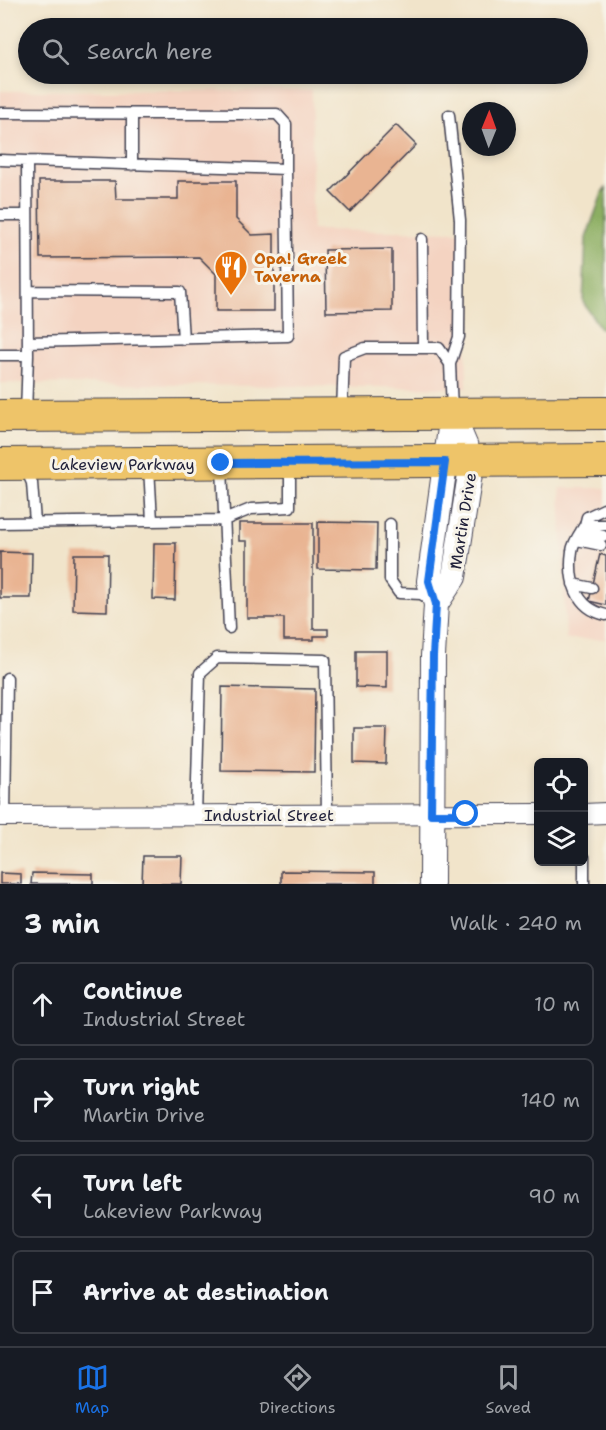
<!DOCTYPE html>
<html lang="en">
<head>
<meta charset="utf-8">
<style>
	:root { --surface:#171b24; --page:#242831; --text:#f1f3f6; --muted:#9ea1a6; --line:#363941; --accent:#1a73e8 }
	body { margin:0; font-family:"Shantell Sans",sans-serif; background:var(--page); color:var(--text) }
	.controls { position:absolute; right:18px; bottom:18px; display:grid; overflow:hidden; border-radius:9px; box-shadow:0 3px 9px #0003 }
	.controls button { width:54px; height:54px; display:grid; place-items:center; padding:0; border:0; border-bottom:2px solid var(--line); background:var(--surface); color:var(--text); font:30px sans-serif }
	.compass { position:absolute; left:462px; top:102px; width:54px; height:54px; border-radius:50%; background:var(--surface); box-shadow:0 3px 9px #0003; rotate:1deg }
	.stop { position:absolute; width:18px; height:18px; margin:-14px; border:4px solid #1a73e8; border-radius:50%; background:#fff }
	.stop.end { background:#1a73e8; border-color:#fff; box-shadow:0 2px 6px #0008 }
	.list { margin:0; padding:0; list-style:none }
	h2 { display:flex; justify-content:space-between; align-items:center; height:78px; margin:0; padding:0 24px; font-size:26px }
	h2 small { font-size:20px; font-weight:400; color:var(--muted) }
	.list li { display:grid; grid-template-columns:39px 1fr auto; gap:18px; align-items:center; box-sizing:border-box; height:84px; margin:0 12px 12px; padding:0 12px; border:2px solid var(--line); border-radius:9px }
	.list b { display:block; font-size:22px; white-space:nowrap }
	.list p { margin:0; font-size:20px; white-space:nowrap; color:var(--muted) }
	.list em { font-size:20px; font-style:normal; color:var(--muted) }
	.icon { flex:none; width:33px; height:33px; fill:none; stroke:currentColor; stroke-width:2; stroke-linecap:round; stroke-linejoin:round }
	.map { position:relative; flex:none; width:606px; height:884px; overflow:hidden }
	.search { position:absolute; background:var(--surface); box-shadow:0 3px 9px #0003; left:18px; right:18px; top:18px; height:66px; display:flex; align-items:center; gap:15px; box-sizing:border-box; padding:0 21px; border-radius:33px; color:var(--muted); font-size:22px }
	.sheet { height:462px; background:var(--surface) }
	nav { display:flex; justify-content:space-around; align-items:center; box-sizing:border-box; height:84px; border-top:2px solid var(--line); background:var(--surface); font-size:16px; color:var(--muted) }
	nav a { display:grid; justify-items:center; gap:3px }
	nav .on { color:var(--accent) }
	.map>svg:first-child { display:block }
</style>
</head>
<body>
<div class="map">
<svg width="606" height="884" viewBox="0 0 606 884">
	<rect width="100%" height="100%" fill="#f7f3e8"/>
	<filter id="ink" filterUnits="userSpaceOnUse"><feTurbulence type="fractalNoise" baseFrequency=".0167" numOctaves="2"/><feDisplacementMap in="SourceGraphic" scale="12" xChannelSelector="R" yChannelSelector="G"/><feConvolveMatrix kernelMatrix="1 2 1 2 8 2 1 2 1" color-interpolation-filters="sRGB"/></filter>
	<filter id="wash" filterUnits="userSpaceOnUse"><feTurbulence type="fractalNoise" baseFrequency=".008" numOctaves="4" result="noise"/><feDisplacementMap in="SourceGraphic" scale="24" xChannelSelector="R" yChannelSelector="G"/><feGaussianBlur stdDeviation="1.35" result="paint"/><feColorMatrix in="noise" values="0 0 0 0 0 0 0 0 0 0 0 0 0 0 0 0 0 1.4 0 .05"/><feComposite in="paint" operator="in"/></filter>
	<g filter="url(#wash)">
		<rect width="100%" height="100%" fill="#f1e4ca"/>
		<path fill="#f4d3c1" d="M312 90V230L465 232 467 388 0 383V91Z
			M560 488H606V639H566Z"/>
		<path fill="#8cae62" stroke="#57684e" stroke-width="1.5" d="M606 188V331L600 328 583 302 586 238 603 191Z"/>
		<g id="blocks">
			<path fill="#e9b492" d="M396 125 416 145 350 212 330 192Z
				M39 181H115L116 199H178V181H236V219L252 235 274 234V311H216V274L199 257 40 258Z
				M392 249V311L326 312 325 250Z
				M318 522 377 523 376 570 318 569Z
				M239 523H313V629H328V636H314V640H284V618H247V541H239Z
				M154 543H176L175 600 153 599Z
				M0 552 32 553 31 598H0Z
				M74 554H108L107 611 73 610Z
				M600 554 606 556V605L589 601Z
				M356 651H387V688L356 687Z
				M222 687 315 689 314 772 221 771Z
				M354 728H387L386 764 354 763Z
				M143 856H182L181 884H142Z
				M281 871 375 872V884H281Z
				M0 873 21 874V884H0Z
				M32 873 93 874V884H31Z"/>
		</g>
	</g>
	<g filter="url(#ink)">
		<use href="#blocks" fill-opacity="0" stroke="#413f50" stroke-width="1.5"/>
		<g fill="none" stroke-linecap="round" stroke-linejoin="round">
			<defs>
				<path id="service" d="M0 113 277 114 286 124V169
					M449 115 460 220 459 337 450 364
					M0 160 27 161
					M132 165V114
					M0 215H27
					M422 239 423 348
					M28 291 180 292 183 339
					M28 342 288 336 286 169 27 161 28 355
					M0 355H28L26 414
					M342 413 344 356 365 348H439L450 364 452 410
					M25 467 32 483 35 522
					M149 467 152 521
					M222 467 229 628
					M0 523 224 520 251 509 290 507V464
					M390 524V580L399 593 421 594 431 600
					M585 525 587 517 606 508
					M606 525H585C580 533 573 542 572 551 568 579 575 608 606 615
					M581 531 603 536
					M577 540 601 545
					M573 584 592 588
					M5 816 7 678
					M196 816 200 673 217 658 325 660 327 815
					M584 857V884"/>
				<path id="minor" d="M584 814 606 813
					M0 816 538 814"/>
				<path id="tertiary" d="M436 604 454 577 472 461 452 414
					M432 884 433 656 436 604 429 581 452 414"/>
				<path id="primary" d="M0 416 606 413
					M0 464 606 460"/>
			</defs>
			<use href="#service" stroke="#413f50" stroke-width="13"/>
			<use href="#minor" stroke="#413f50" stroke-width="22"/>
			<use href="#tertiary" stroke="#413f50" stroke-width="26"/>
			<use href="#primary" stroke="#413f50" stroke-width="34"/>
			<use href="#service" stroke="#fff" stroke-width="10"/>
			<use href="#minor" stroke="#fff" stroke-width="20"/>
			<use href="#tertiary" stroke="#fff" stroke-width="24"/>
			<use href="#primary" stroke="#eec469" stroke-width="32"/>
		</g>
	</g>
	<g fill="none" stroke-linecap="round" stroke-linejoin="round" filter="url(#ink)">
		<path stroke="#1a73e8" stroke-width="8" d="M221 463 445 462 429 581 436 604 433 656 431 814H466"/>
	</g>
	<defs>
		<symbol id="restaurant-pin" viewBox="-11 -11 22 30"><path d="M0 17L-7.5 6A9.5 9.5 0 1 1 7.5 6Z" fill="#e8710a" stroke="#f7f3e8"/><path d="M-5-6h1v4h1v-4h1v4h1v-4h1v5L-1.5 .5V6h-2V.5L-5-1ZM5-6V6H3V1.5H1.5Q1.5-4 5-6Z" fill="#fff"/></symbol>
	</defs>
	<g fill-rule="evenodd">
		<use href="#restaurant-pin" x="212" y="248" width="38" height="52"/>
	</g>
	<g text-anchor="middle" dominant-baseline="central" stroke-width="6" stroke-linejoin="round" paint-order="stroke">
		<g font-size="16" font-weight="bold" fill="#c56008" stroke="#f7f3e8" text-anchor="start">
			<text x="254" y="258">Opa! Greek<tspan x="254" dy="18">Taverna</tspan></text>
		</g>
		<g font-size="16" fill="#22223b" stroke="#f7f3e8">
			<text x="123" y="464">Lakeview Parkway</text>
			<text transform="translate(463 521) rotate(-81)">Martin Drive</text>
			<text x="269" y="815">Industrial Street</text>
		</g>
	</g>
</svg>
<div class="controls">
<button><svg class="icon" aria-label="locate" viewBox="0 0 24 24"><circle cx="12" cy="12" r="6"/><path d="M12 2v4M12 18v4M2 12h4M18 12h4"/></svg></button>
<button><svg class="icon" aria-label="layers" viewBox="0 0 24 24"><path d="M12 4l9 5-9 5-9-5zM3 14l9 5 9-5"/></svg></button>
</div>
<svg class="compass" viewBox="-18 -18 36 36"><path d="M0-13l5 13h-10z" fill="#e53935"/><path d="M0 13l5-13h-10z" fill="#9ea1a6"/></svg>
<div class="stop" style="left:466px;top:814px"></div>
<div class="stop end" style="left:221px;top:463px"></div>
<div class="search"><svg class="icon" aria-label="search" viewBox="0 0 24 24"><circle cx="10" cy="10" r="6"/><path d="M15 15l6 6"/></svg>Search here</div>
</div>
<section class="sheet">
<h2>3 min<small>Walk · 240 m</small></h2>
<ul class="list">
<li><svg class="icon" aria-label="ahead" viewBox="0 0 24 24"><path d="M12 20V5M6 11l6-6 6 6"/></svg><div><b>Continue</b><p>Industrial Street</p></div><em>10 m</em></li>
<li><svg class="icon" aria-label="right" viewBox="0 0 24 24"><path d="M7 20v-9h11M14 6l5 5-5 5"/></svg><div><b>Turn right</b><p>Martin Drive</p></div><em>140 m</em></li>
<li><svg class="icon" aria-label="left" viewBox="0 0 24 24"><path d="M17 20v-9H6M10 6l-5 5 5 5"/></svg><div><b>Turn left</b><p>Lakeview Parkway</p></div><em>90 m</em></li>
<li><svg class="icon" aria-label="arrive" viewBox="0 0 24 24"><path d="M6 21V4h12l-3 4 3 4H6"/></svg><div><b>Arrive at destination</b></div></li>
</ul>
</section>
<nav>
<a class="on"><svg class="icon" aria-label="map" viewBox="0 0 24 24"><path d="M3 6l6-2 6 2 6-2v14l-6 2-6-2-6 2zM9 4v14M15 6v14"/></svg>Map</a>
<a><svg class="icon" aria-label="directions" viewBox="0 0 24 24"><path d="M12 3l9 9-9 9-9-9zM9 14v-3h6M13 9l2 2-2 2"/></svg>Directions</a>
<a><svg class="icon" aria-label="saved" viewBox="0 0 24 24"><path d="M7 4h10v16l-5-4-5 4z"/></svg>Saved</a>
</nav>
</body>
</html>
